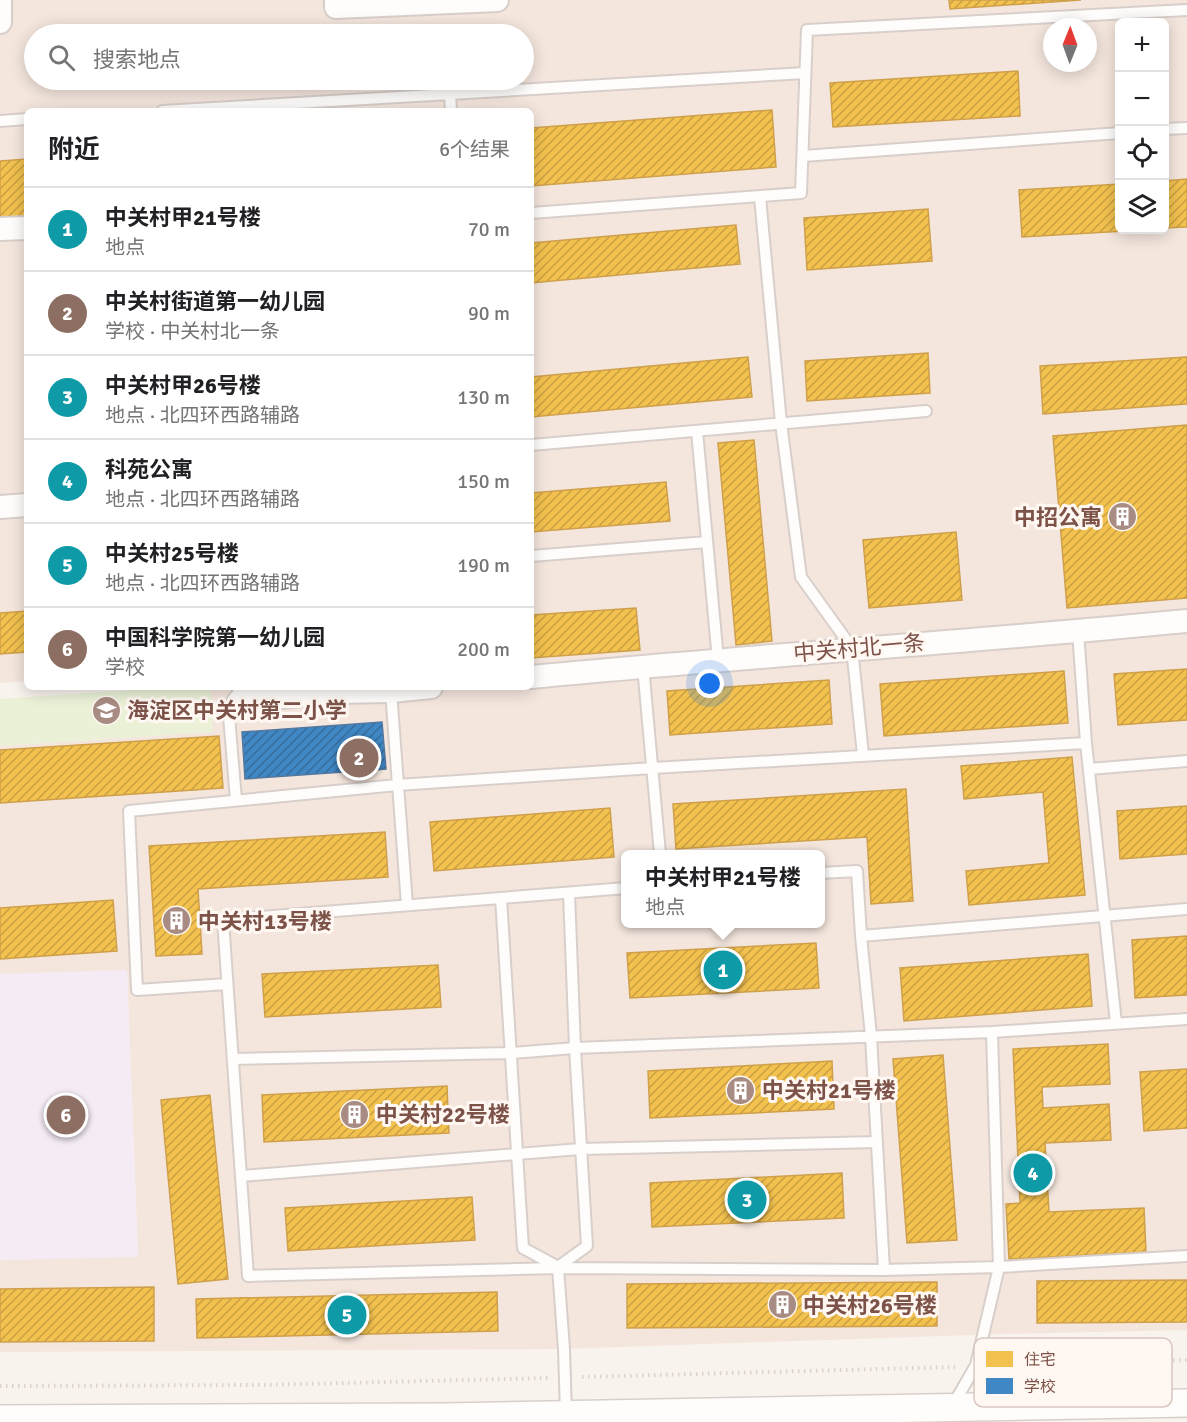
<!DOCTYPE html>
<html lang="zh">
<head>
<meta charset="utf-8">
<style>
	:root { --surface:#fff; --page:#f6f6f6; --text:#202124; --muted:#757577; --line:#e0e0e0; --accent:#a88b83 }
	body { margin:0; font-family:Signika,"Noto Sans SC",sans-serif; background:var(--page); color:var(--text) }
	.controls { position:absolute; right:18px; top:18px; display:grid; overflow:hidden; border-radius:9px; box-shadow:0 3px 15px #0003 }
	.controls button { width:54px; height:54px; display:grid; place-items:center; padding:0; border:0; border-bottom:2px solid var(--line); background:var(--surface); color:var(--text); font:30px sans-serif }
	.compass { position:absolute; left:1043px; top:18px; width:54px; height:54px; border-radius:50%; background:var(--surface); box-shadow:0 3px 15px #0003; rotate:1deg }
	.you { position:absolute; left:710px; top:684px; width:21px; height:21px; margin:-15px; border:4px solid #fff; border-radius:50%; background:#1a73e8; box-shadow:0 0 0 9px #1a73e833 }
	.badge { display:grid; place-items:center; width:39px; height:39px; border-radius:50%; background:var(--accent); color:#fff; font-size:20px; font-weight:700 }
	.pin { position:absolute; translate:-50% -50%; border:3px solid #fff; box-shadow:0 2px 6px #0006 }
	.popup { position:absolute; left:621px; top:850px; width:204px; height:78px; box-sizing:border-box; display:grid; place-content:center; border-radius:9px; background:var(--surface); filter:drop-shadow(0 2px 4px #0005); font-size:20px; white-space:nowrap; color:var(--muted) }
	.popup b { font-size:22px; color:var(--text) }
	.popup::after { content:''; position:absolute; left:50%; top:100%; margin-left:-12px; border:12px solid transparent; border-top-color:var(--surface) }
	.list { margin:0; padding:0; list-style:none }
	h2 { display:flex; justify-content:space-between; align-items:center; height:78px; margin:0; padding:0 24px; font-size:26px }
	h2 small { font-size:20px; font-weight:400; color:var(--muted) }
	.list li { display:grid; grid-template-columns:39px 1fr auto; gap:18px; align-items:center; box-sizing:border-box; height:84px; padding:0 24px; border-top:2px solid var(--line) }
	.list b { display:block; font-size:22px; white-space:nowrap }
	.list p { margin:0; font-size:20px; white-space:nowrap; color:var(--muted) }
	.list em { font-size:20px; font-style:normal; color:var(--muted) }
	.icon { flex:none; width:33px; height:33px; fill:none; stroke:currentColor; stroke-width:2; stroke-linecap:round; stroke-linejoin:round }
	.map { position:relative; flex:none; width:1187px; height:1422px; overflow:hidden }
	.search { position:absolute; background:var(--surface); box-shadow:0 3px 15px #0003; left:24px; top:24px; width:510px; height:66px; display:flex; align-items:center; gap:15px; box-sizing:border-box; padding:0 21px; border-radius:33px; color:var(--muted); font-size:22px }
	.panel { position:absolute; background:var(--surface); box-shadow:0 3px 15px #0003; left:24px; top:108px; width:510px; height:582px; border-radius:9px }
	.map>svg:first-child { display:block }
</style>
</head>
<body>
<div class="map">
<svg width="1187" height="1422" viewBox="0 0 1187 1422">
	<defs>
		<pattern id="homes-hatch" width="6" height="6" patternUnits="userSpaceOnUse" patternTransform="scale(1.5)"><rect width="6" height="6" fill="#f2c14e"/><path d="M-1 1l2-2M0 6l6-6M5 7l2-2" fill="none" stroke="#c99f43"/></pattern>
		<pattern id="schools-hatch" width="6" height="6" patternUnits="userSpaceOnUse" patternTransform="scale(1.5)"><rect width="6" height="6" fill="#3f88c5"/><path d="M-1 1l2-2M0 6l6-6M5 7l2-2" fill="none" stroke="#396c99"/></pattern>
	</defs>
	<rect width="100%" height="100%" fill="#f9f3ee"/>
	<path fill="#f4e6dd" fill-rule="evenodd" d="M0 0H1187V1330L1000 1334 564 1349 0 1352V1260L138 1256 127 971 0 974V746L212 732 210 687H531V111H27V681L0 683ZM1120 22H1164V230H1120ZM1052 27H1088V63H1052ZM34 34H524V80H34ZM626 854H820V924H626Z"/>
	<path fill="#f4ebf5" d="M127 970 138 1257 0 1260V974Z"/>
	<path fill="#eaf1d7" d="M175 687H210L213 732 0 746V699Z"/>
	<path fill="url(#homes-hatch)" stroke="#cfa04c" stroke-width="1.5" d="M949 0H1081L950 9Z
		M1018 71 1020 116 833 127 830 83Z
		M772 110 776 167 531 186V128Z
		M27 159V218L0 219V161Z
		M1187 179V227L1164 228V181Z
		M1120 184V230H1143L1022 237 1019 190Z
		M928 209 932 261 807 270 804 218Z
		M736 225 740 264 531 283V243Z
		M928 353 930 393 807 401 805 361Z
		M748 357 752 397 531 417V377Z
		M1187 357V404L1043 414 1040 366Z
		M1187 425V598L1067 608 1053 436Z
		M754 440 772 641 736 645 718 443Z
		M666 482 670 521 531 532V493Z
		M956 532 962 600 869 608 863 540Z
		M636 608 640 650 531 658V615Z
		M27 611V652L0 654V613Z
		M1187 669V720L1118 725 1114 674Z
		M1064 671 1068 723 884 736 880 684Z
		M829 680 832 724 670 735 667 691Z
		M219 736 223 788 0 803V750Z
		M1072 757 1085 895 969 905 966 871 1049 863 1043 792 964 799 961 766Z
		M906 789 913 901 871 904 867 837 676 849 673 804Z
		M1187 806V854L1120 859 1117 811Z
		M610 808 614 857 434 871 430 822Z
		M385 832 388 877 198 889 202 954 156 956 149 846Z
		M113 900 117 951 0 959V908Z
		M1187 936V995L1135 998 1132 940Z
		M816 943 819 988 630 998 627 953Z
		M1088 954 1092 1006 904 1021 900 968Z
		M438 965 441 1007 265 1017 262 974Z
		M1108 1044 1110 1084 1042 1087 1043 1108 1109 1104 1111 1140 1045 1143 1049 1212 1144 1208 1146 1252 1009 1259 1006 1204 1020 1203 1013 1049Z
		M943 1055 957 1240 907 1243 893 1059Z
		M832 1061 834 1109 650 1118 648 1071Z
		M1187 1069V1128L1144 1131 1140 1072Z
		M447 1086 449 1133 264 1142 262 1095Z
		M210 1095 228 1279 178 1284 161 1100Z
		M842 1173 844 1218 652 1227 650 1183Z
		M472 1197 475 1240 288 1251 285 1208Z
		M1187 1280V1322L1037 1323V1281Z
		M937 1282V1326L627 1328V1284Z
		M154 1287V1341L0 1342V1289Z
		M497 1292 498 1331 197 1338 196 1299Z"/>
	<path fill="url(#schools-hatch)" stroke="#5278a0" stroke-width="1.5" d="M382 722 386 769 245 779 242 732Z"/>
	<g fill="none" stroke-linecap="round" stroke-linejoin="round">
		<defs>
			<path id="service" d="M450 94 451 111
				M162 111 805 73
				M0 121 27 119
				M1164 129 1187 128
				M803 156 1120 133
				M760 197 781 423 801 577 852 648 863 755
				M531 213 801 193 807 30 1187 10
				M697 431 718 660
				M531 445 926 411
				M531 556 707 542
				M1078 631 1086 743 1116 1023
				M643 666 660 854
				M391 691 407 905
				M1089 769 1187 761
				M236 800 229 716 239 701 238 687
				M626 888 223 920 248 1276 558 1268 884 1270 871 1036 861 936 857 871 820 873
				M501 898 523 1248 558 1267
				M861 936 1187 909
				M227 984 137 990 129 811 397 785 653 768 1086 743
				M233 1059 512 1053 575 1048 992 1032 1187 1019
				M241 1176 580 1149 877 1142
				M558 1267 587 1246 575 1048 569 893
				M558 1268 564 1349 566 1414
				M884 1270 999 1267 1187 1256
				M953 1405 976 1365 999 1267 992 1032"/>
			<path id="minor" d="M336 0V7L497 0
				M0 22V0
				M0 229 27 228
				M0 507 27 505
				M531 677C750 656 969 642 1187 621
				M239 701 338 692 391 691 431 687"/>
			<path id="tertiary" d="M0 1419 447 1417 1187 1403"/>
		</defs>
		<use href="#service" stroke="#d9cfca" stroke-width="14"/>
		<use href="#minor" stroke="#d9cfca" stroke-width="26"/>
		<use href="#tertiary" stroke="#d9cfca" stroke-width="30"/>
		<path stroke="#dcd1ce" stroke-width="4" stroke-dasharray="1.5 4.5" stroke-linecap="butt" d="M993 1365 1187 1360
			M582 1377 955 1367
			M0 1386 261 1385 548 1378"/>
		<use href="#service" stroke="#fefdfc" stroke-width="10"/>
		<use href="#minor" stroke="#fefdfc" stroke-width="22"/>
		<use href="#tertiary" stroke="#fefdfc" stroke-width="27"/>
	</g>
	<defs>
		<symbol id="building-disc" viewBox="-11 -11 22 22"><circle r="9.5" fill="#a88b83" stroke="#fff8f2"/><path d="M-4-6H4V6H1V3H-1V6H-4ZM-2.5-4.3h1.7v1.8h-1.7ZM.8-4.3h1.7v1.8H.8ZM-2.5-1h1.7V.8h-1.7ZM.8-1h1.7V.8H.8Z" fill="#fff"/></symbol>
		<symbol id="school-disc" viewBox="-11 -11 22 22"><circle r="9.5" fill="#a88b83" stroke="#fff8f2"/><path d="M0-5L7-2L0 1L-7-2ZM-4 1L0 2.5L4 1V4Q0 6-4 4Z" fill="#fff"/></symbol>
	</defs>
	<g fill-rule="evenodd">
		<use href="#building-disc" x="1106" y="500" width="33" height="33"/>
		<use href="#school-disc" x="90" y="694" width="33" height="33"/>
		<use href="#building-disc" x="160" y="904" width="33" height="33"/>
		<use href="#building-disc" x="724" y="1074" width="33" height="33"/>
		<use href="#building-disc" x="338" y="1098" width="33" height="33"/>
		<use href="#building-disc" x="766" y="1288" width="33" height="33"/>
	</g>
	<g text-anchor="middle" dominant-baseline="central" stroke-width="6" stroke-linejoin="round" paint-order="stroke">
		<g font-size="22" font-weight="bold" fill="#7d5349" stroke="#fff8f2" text-anchor="start">
			<text x="1102" y="517" text-anchor="end">中招公寓</text>
			<text x="127" y="710">海淀区中关村第二小学</text>
			<text x="198" y="921">中关村13号楼</text>
			<text x="762" y="1090">中关村21号楼</text>
			<text x="376" y="1114">中关村22号楼</text>
			<text x="803" y="1305">中关村26号楼</text>
		</g>
		<g font-size="22" fill="#7d5349" stroke="#fff8f2">
			<text transform="translate(859 648) rotate(-5)">中关村北一条</text>
		</g>
	</g>
	<rect x="974" y="1338" width="198" height="69" rx="9" fill="#fff8f2" stroke="#d8c6bf" stroke-width="1.5"/>
	<rect x="986" y="1351" width="27" height="16" fill="#f2c14e"/>
	<rect x="986" y="1378" width="27" height="16" fill="#3f88c5"/>
	<g font-size="16" fill="#7d5349">
		<text x="1024" y="1365">住宅</text>
		<text x="1024" y="1392">学校</text>
	</g>
</svg>
<div class="controls">
<button>+</button>
<button>−</button>
<button><svg class="icon" aria-label="locate" viewBox="0 0 24 24"><circle cx="12" cy="12" r="6"/><path d="M12 2v4M12 18v4M2 12h4M18 12h4"/></svg></button>
<button><svg class="icon" aria-label="layers" viewBox="0 0 24 24"><path d="M12 4l9 5-9 5-9-5zM3 14l9 5 9-5"/></svg></button>
</div>
<svg class="compass" viewBox="-18 -18 36 36"><path d="M0-13l5 13h-10z" fill="#e53935"/><path d="M0 13l5-13h-10z" fill="#757577"/></svg>
<div class="you"></div>
<div class="pin badge" style="left:723px;top:970px;background:#0f9aa8">1</div>
<div class="popup"><b>中关村甲21号楼</b>地点</div>
<div class="pin badge" style="left:359px;top:758px;background:#8d6e63">2</div>
<div class="pin badge" style="left:747px;top:1200px;background:#0f9aa8">3</div>
<div class="pin badge" style="left:1033px;top:1173px;background:#0f9aa8">4</div>
<div class="pin badge" style="left:347px;top:1315px;background:#0f9aa8">5</div>
<div class="pin badge" style="left:66px;top:1115px;background:#8d6e63">6</div>
<div class="search"><svg class="icon" aria-label="search" viewBox="0 0 24 24"><circle cx="10" cy="10" r="6"/><path d="M15 15l6 6"/></svg>搜索地点</div>
<section class="panel">
<h2>附近<small>6个结果</small></h2>
<ul class="list">
<li><span class="badge" style="background:#0f9aa8">1</span><div><b>中关村甲21号楼</b><p>地点</p></div><em>70 m</em></li>
<li><span class="badge" style="background:#8d6e63">2</span><div><b>中关村街道第一幼儿园</b><p>学校 · 中关村北一条</p></div><em>90 m</em></li>
<li><span class="badge" style="background:#0f9aa8">3</span><div><b>中关村甲26号楼</b><p>地点 · 北四环西路辅路</p></div><em>130 m</em></li>
<li><span class="badge" style="background:#0f9aa8">4</span><div><b>科苑公寓</b><p>地点 · 北四环西路辅路</p></div><em>150 m</em></li>
<li><span class="badge" style="background:#0f9aa8">5</span><div><b>中关村25号楼</b><p>地点 · 北四环西路辅路</p></div><em>190 m</em></li>
<li><span class="badge" style="background:#8d6e63">6</span><div><b>中国科学院第一幼儿园</b><p>学校</p></div><em>200 m</em></li>
</ul>
</section>
</div>
</body>
</html>
